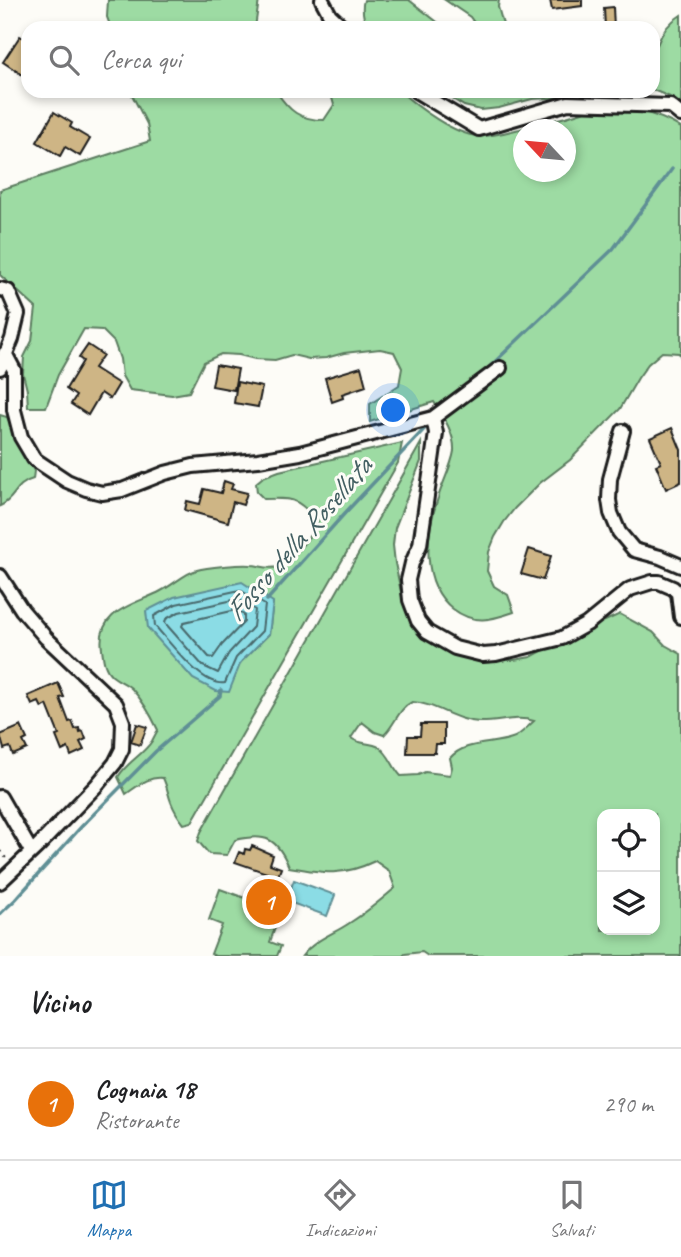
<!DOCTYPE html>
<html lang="it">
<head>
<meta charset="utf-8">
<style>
	:root { --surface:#fff; --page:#f2f2f2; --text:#202124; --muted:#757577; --line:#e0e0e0; --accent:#1f6fb2 }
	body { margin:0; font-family:Caveat,sans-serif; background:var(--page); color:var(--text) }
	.controls { position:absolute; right:21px; bottom:21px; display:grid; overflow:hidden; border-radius:14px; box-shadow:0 4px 10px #0003 }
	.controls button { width:63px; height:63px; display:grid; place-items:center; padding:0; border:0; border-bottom:2px solid var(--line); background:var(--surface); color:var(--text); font:35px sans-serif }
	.compass { position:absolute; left:513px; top:119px; width:63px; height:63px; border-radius:50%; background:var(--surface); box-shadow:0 4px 10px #0003; rotate:296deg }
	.you { position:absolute; left:394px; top:411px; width:24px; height:24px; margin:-18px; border:5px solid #fff; border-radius:50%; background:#1a73e8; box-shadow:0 0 0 10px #1a73e833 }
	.badge { display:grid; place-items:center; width:46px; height:46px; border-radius:50%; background:var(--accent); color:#fff; font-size:23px; font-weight:700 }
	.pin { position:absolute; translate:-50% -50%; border:4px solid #fff; box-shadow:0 2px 7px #0006 }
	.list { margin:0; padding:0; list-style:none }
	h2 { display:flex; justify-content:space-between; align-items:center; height:91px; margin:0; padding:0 28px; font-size:30px }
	h2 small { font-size:23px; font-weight:400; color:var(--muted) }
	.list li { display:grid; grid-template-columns:46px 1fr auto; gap:21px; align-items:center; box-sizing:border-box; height:112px; padding:0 28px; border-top:2px solid var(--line) }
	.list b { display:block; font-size:26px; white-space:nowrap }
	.list p { margin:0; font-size:23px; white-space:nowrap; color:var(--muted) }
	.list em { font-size:23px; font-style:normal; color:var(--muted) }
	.icon { flex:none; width:38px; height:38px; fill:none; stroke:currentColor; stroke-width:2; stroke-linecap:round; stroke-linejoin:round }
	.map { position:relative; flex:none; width:681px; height:956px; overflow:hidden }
	.search { position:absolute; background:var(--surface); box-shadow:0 4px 10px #0003; left:21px; right:21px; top:21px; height:77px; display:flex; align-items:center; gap:18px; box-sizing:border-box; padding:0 24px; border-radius:21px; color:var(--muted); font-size:26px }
	.sheet { height:203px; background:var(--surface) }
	nav { display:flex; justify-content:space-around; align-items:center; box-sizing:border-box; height:98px; border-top:2px solid var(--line); background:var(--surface); font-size:19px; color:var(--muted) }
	nav a { display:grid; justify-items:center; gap:4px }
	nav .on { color:var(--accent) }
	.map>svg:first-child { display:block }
</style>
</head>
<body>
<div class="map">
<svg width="681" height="956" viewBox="0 0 681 956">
	<rect width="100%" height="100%" fill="#fdfcf7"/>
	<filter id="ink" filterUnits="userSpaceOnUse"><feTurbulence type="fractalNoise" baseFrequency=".0143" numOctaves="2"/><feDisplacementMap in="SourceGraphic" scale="14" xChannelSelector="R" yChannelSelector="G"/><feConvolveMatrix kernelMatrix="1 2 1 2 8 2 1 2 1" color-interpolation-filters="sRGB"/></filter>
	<g filter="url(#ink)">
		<path fill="#9ddba3" stroke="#5c7c60" stroke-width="2" fill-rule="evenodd" d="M108 0H259L255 28H111L107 17Z
			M364 0H409L445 28H367C364 20 361 9 364 0Z
			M445 0H499L498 7 504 28H478L470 17Z
			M681 15V104L670 97 653 90V46L657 45C662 32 669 22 681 15Z
			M130 91H276C289 111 300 120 324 120L334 105 330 91H400C417 107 455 135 478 136 492 137 507 132 520 129 534 125 548 122 562 118 572 116 583 111 593 109 622 105 656 112 681 128V358L679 353 662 352 648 364 638 378 620 409 570 460 540 483 515 508 504 522 495 537 489 552 487 571 494 586 508 595 514 612C491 620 474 625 453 609 420 583 426 533 438 498 442 484 452 465 454 451 455 434 443 416 434 402L370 422V404L399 385 402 368 394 352 380 349 344 353 326 358 309 359 292 355 275 360 255 359 239 355 221 354 204 362 189 392 172 395 130 390 122 376 120 359 114 342 102 330 84 329 58 375 46 407H28L27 390 23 374 24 357 32 341 36 308 0 275V190L150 141 147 124ZM524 130H566V172H524Z
			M440 91H649L619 98 585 92 567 93 551 98 532 99 499 108 481 110 464 106Z
			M0 415 7 417 34 471 33 479C14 484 16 499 0 506Z
			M402 443 398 463 192 822 184 824C179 818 174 810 171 802 168 794 167 786 163 778 148 776 138 786 126 794L118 777C127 762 143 755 152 741 154 737 156 733 158 730 151 715 143 701 132 689 123 680 110 680 105 665 103 660 103 654 102 649 96 610 135 605 161 591 173 585 185 573 197 570 206 567 241 564 251 565 259 565 268 570 277 567 290 563 315 532 318 520 294 498 296 498 264 499L257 492 256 483 263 477 279 471ZM273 602 269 634 241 662Z
			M421 443V461L395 528 393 545 395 563 402 597 416 628 497 660H514L531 657 590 625 605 621 620 614 653 632 665 645 681 654V956H428L422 952 405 954 403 956H302C315 939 334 934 351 922 367 912 381 900 395 888L389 871 375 861C342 877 323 873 289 867 277 838 266 833 235 840L227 855 209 854 198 841 201 832ZM412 702C435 703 455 721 479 722 498 723 516 715 534 721 527 727 520 736 512 738 492 745 464 741 450 758L452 767 450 775 425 772 418 775 401 776C392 767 390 754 379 747 370 742 360 745 351 738L362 722 375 732 384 735C395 725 398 709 412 702ZM602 814H655V930H602Z
			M220 889 281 911 270 942 281 946 277 956H215L211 954 222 925 209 920Z"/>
		<path fill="#8bdce5" stroke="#5f8f95" stroke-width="2" d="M242 582 273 602 269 634 241 662 229 692 216 691 193 679 148 628 146 611 174 597Z
			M294 880 335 895 327 916 286 901Z"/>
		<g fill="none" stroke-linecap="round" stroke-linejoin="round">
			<path stroke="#48696c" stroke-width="2" d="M240 590 265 605 262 631 236 658 225 683C202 687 170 642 155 626L154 616 176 604Z
				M238 599 255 610 253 627 229 653 218 673 203 666 165 623 166 619 179 612Z
				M236 610 244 615V622L222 645 213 658 209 657 182 626 184 622Z"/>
			<path stroke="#5f8f95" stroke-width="3.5" d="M479 377 613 249 672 169
				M267 600 345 513 430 423
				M0 914 15 900 82 826 156 751 220 696 221 690"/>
		</g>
		<path fill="#ceb585" stroke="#1c1c1c" stroke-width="2" d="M550 0H582V6L552 10Z
			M613 7 614 28H605L604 8Z
			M20 36 28 41V70L24 76 3 62Z
			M54 112 72 123 70 127 90 139 80 156 65 147 60 156 37 142Z
			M88 345 103 355 94 368 119 384 110 399 101 393 88 415 71 404 76 396 66 389 83 361 79 358Z
			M216 365 238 369 234 390 212 386Z
			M361 367 366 386 342 394 343 398 332 402 325 378Z
			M237 382 262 387 258 407 234 403Z
			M672 428 681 450V482L666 489 656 465 661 463 650 438Z
			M224 481 233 484 231 489 247 493 243 505 233 502 228 522 185 510 187 501 200 504 204 489 221 493Z
			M529 549 551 556 543 580 521 574Z
			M58 683 64 697 60 698 69 722 72 721 75 729 79 728 80 732 83 731 86 739 80 742 84 750 71 756 68 748 62 751 56 736 59 735 47 705 42 708 39 702 32 705 28 696Z
			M137 724 147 727 140 745 131 742Z
			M421 724H444V744H436L435 753H407L408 736H420Z
			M21 726 27 739 23 741 27 749 13 755 10 747 4 749 0 735Z
			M252 846 273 855 270 864 281 868 270 897 260 893 267 873 235 862 239 852 244 854 245 849 250 850Z"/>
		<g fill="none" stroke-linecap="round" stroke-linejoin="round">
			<defs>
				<path id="minor" d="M322 0 330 15 344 28
					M416 91 479 129 568 103 670 106 681 115
					M0 289 8 291 18 314 12 339 0 368
					M5 353 14 370V410L21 437 34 459 67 481 86 489 102 493 122 490 165 473 193 466 258 460 300 453 433 418 500 368
					M433 418 436 433 420 545 412 563 408 580 410 600 418 621 427 632 455 648 483 655 496 654 562 638 587 624 630 589 652 582H659L673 588 678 593 681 617
					M623 431 610 479 609 500 611 513 619 532 634 550 660 557 681 566
					M0 576 22 610 46 638 116 704 123 722 122 749 115 763 96 786 38 846 0 882
					M0 797 31 851"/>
			</defs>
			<use href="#minor" stroke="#1c1c1c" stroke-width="18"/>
			<path stroke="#1c1c1c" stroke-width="2" stroke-dasharray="2 5" stroke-linecap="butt" d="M0 851 6 858"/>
			<use href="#minor" stroke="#fdfcf7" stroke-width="12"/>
		</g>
	</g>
	<g text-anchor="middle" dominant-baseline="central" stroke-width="6" stroke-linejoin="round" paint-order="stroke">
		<g font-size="30" font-style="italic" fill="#435f62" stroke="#fdfcf7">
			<text transform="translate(298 539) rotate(-49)">Fosso della Rosellata</text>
		</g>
	</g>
</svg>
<div class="controls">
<button><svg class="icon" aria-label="locate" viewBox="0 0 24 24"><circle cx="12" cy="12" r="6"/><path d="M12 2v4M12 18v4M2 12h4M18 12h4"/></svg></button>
<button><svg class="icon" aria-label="layers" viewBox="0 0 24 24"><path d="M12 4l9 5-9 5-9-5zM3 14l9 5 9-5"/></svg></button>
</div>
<svg class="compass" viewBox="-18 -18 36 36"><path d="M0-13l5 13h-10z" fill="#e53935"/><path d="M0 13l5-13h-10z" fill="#757577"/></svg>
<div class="you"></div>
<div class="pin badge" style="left:269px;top:902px;background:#e8710a">1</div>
<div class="search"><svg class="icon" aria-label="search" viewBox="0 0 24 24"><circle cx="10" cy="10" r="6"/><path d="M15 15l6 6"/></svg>Cerca qui</div>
</div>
<section class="sheet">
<h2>Vicino<small></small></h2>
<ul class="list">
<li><span class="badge" style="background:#e8710a">1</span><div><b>Cognaia 18</b><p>Ristorante</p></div><em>290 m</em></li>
</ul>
</section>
<nav>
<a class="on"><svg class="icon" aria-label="map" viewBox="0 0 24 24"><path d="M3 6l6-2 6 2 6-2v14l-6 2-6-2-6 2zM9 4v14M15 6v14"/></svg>Mappa</a>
<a><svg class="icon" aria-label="directions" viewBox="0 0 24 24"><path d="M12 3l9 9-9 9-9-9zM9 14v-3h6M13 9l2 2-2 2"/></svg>Indicazioni</a>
<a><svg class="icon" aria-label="saved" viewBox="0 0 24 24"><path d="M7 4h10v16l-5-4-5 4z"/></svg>Salvati</a>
</nav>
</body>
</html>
